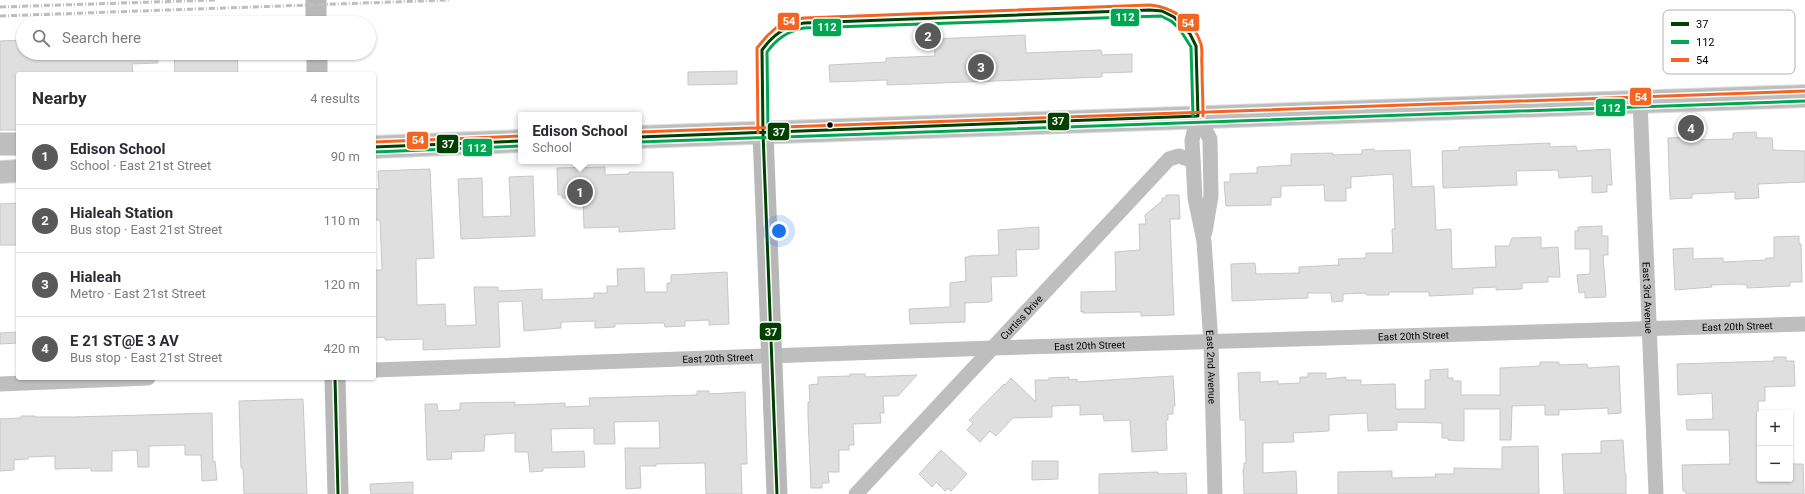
<!DOCTYPE html>
<html lang="en">
<head>
<meta charset="utf-8">
<style>
	:root { --surface:#fff; --page:#f2f2f3; --text:#2b2b33; --muted:#7c7c81; --line:#e1e1e2; --accent:#595959 }
	body { margin:0; font-family:Roboto,sans-serif; background:var(--page); color:var(--text) }
	.controls { position:absolute; right:12px; bottom:12px; display:grid; overflow:hidden; border-radius:4px; box-shadow:0 1px 3px #0004 }
	.controls button { width:36px; height:36px; display:grid; place-items:center; padding:0; border:0; border-bottom:1px solid var(--line); background:var(--surface); color:var(--text); font:20px sans-serif }
	.you { position:absolute; left:779px; top:231px; width:14px; height:14px; margin:-10px; border:3px solid #fff; border-radius:50%; background:#1a73e8; box-shadow:0 0 0 6px #1a73e833 }
	.badge { display:grid; place-items:center; width:26px; height:26px; border-radius:50%; background:var(--accent); color:#fff; font-size:13px; font-weight:700 }
	.pin { position:absolute; translate:-50% -50%; border:2px solid #fff; box-shadow:0 1px 4px #0006 }
	.popup { position:absolute; left:518px; top:112px; width:124px; height:52px; box-sizing:border-box; display:grid; place-content:center; border-radius:4px; background:var(--surface); filter:drop-shadow(0 1px 3px #0005); font-size:13px; white-space:nowrap; color:var(--muted) }
	.popup b { font-size:15px; color:var(--text) }
	.popup::after { content:''; position:absolute; left:50%; top:100%; margin-left:-8px; border:8px solid transparent; border-top-color:var(--surface) }
	.list { margin:0; padding:0; list-style:none }
	h2 { display:flex; justify-content:space-between; align-items:center; height:52px; margin:0; padding:0 16px; font-size:17px }
	h2 small { font-size:13px; font-weight:400; color:var(--muted) }
	.list li { display:grid; grid-template-columns:26px 1fr auto; gap:12px; align-items:center; box-sizing:border-box; height:64px; padding:0 16px; border-top:1px solid var(--line) }
	.list b { display:block; font-size:15px; white-space:nowrap }
	.list p { margin:0; font-size:13px; white-space:nowrap; color:var(--muted) }
	.list em { font-size:13px; font-style:normal; color:var(--muted) }
	.icon { flex:none; width:22px; height:22px; fill:none; stroke:currentColor; stroke-width:2; stroke-linecap:round; stroke-linejoin:round }
	.map { position:relative; flex:none; width:1805px; height:494px; overflow:hidden }
	.search { position:absolute; background:var(--surface); box-shadow:0 1px 3px #0004; left:16px; top:16px; width:360px; height:44px; display:flex; align-items:center; gap:10px; box-sizing:border-box; padding:0 14px; border-radius:22px; color:var(--muted); font-size:15px }
	.panel { position:absolute; background:var(--surface); box-shadow:0 1px 3px #0004; left:16px; top:72px; width:360px; height:308px; border-radius:4px }
	.map>svg:first-child { display:block }
</style>
</head>
<body>
<div class="map">
<svg width="1805" height="494" viewBox="0 0 1805 494">
	<rect width="100%" height="100%" fill="#fff"/>
	<path fill="#dfdfdf" stroke="#c7c7c7" d="M1025 35 1026 53 1101 50 1102 55 1132 54V72L1102 73V77L887 85V80L830 82 829 65 886 62V58L935 56 934 39Z
		M23 40V53H157L158 63 132 64 133 74H18V130H0V41Z
		M174 53H237L238 74H175Z
		M737 71V84L688 85V72Z
		M1756 132 1757 138H1772L1773 150 1805 151V182L1758 184 1759 198 1735 199V192L1692 194V198L1670 199 1668 138 1690 137V140L1733 139V133Z
		M1550 143V147L1576 146 1577 151 1610 149 1612 185H1607V192L1592 193V176L1559 178 1558 170 1516 171 1517 185 1443 188 1442 151 1459 150V147Z
		M1374 149V151L1410 150 1412 187 1434 186 1436 230 1451 229 1452 269 1496 267 1495 246H1509L1512 238 1541 237V248L1558 247 1560 277H1548V282L1522 283V289L1496 290V287L1473 288V294L1429 296V292H1389V295H1366V293L1343 294V301L1332 302 1331 293H1308V298L1232 301 1231 264 1255 263 1256 274 1299 273V267L1339 265 1338 259 1366 258V253H1393L1392 229H1395L1393 174 1351 177V188H1346V201H1325L1324 185 1281 186V197L1271 198V205L1226 206 1224 182H1230V174L1257 173V167L1291 165V154L1333 153V155L1362 154V150Z
		M605 167V175L629 174V172H673L675 229 619 232V227L584 228 583 197 562 198V195H558L557 168Z
		M430 169 434 258 416 259 417 305 445 304 446 326 476 325 474 287H498V291L542 289V300L594 298V293H607V286H618L617 269 644 268 645 292H667V283H671V275L727 272 729 324 709 325V320L685 321V326L665 327 664 323H655L615 324V327L595 328V321L561 322V328L524 331 522 301 498 302 500 347 423 350V339L385 340V337L374 338V270H382L380 220H374V189H379L378 171Z
		M533 176 535 236 461 239 458 179 482 178 483 217 511 216 509 177Z
		M1166 195H1179L1180 219H1170L1174 315 1141 316V312L1083 313V311L1081 312V292L1116 291 1115 252 1140 250 1139 224H1146L1145 215 1162 201V198H1166Z
		M18 203V245H0V204Z
		M1602 226V236H1608V255H1603L1606 295 1605 297 1585 298V292L1579 293 1577 275 1590 274V249H1575V231H1578V227Z
		M1039 227V249L1016 250 1017 276 991 277 992 301H990V302L965 303V322L910 324 909 309 950 307V283L966 281 965 257H969V256L999 255 998 230Z
		M1799 236V244H1801L1802 282H1790V286L1747 288V285L1740 284 1711 285 1712 287 1675 290 1673 249 1693 248V259L1723 258V262L1766 260V258H1774V237Z
		M18 332V343L0 344V333Z
		M1774 357H1786V361H1794L1795 386 1765 387V401H1758L1760 479H1790V464H1803L1804 494H1686V491H1683L1682 465 1730 464 1729 430H1687L1686 420 1713 419 1712 393 1678 395 1677 364 1774 361Z
		M1540 362H1559V365L1587 364 1588 368 1619 366 1621 413 1608 414V408L1559 410V415H1545V405L1512 406 1511 440H1500V409H1464V441L1448 440V438H1442V423L1397 422V430L1368 431 1367 413 1329 415V431L1293 433 1294 442 1263 443V473L1296 471 1297 494H1244L1243 469H1244V463H1246L1245 420H1240L1238 373 1260 372V382L1278 381V384L1300 383V377H1308V373H1326V379L1346 377V380H1361V385L1395 384 1396 409H1425V380H1430V370L1448 369V378H1453V381H1461V395H1500V368L1540 366Z
		M850 374H865V377L917 375 898 396H883L884 413H880L881 423 853 424 854 445H849V450H839V472H828L829 483H822V488H811L808 416V402H810L809 385 818 384V377L850 376Z
		M1173 376 1175 406H1173V414H1168V420H1166L1167 450 1132 452 1130 420 1104 421 1103 414 1080 415V405L1052 406V417L1013 418 996 436 990 431 980 442 967 430 973 423 969 420 1004 384 1005 385 1011 378 1036 402 1035 380H1049V378L1069 377V380L1077 379V382Z
		M697 391H709V394L745 392 747 464H741L742 494H706L705 463 656 464V466H640L641 488 626 489 625 448H660L659 421 614 422 615 444H594V428L551 429 552 452 584 451 585 467 543 468V471L530 472 528 452H515V433L485 435 484 451 453 452 451 453 452 459 427 460 425 404H437L438 411 460 410V403L515 402V405L565 403V407L590 406 589 398 697 395Z
		M303 399 307 494H244L243 468H241L239 401Z
		M212 413 213 462 215 461 217 480 202 481 201 455H185V445L149 446V467H138L137 450 112 451V471H91V468L55 469V456L28 457V459L14 460V470L0 471V419L21 418V416H35V417H74Z
		M1623 440 1625 474H1626V494H1564L1562 454 1601 453V441Z
		M1538 446 1539 494H1338V472L1392 471V478L1436 477 1435 474H1454V468L1502 469V447Z
		M941 450 967 474 951 491 948 488 945 491 936 482 932 487 919 474Z
		M1032 461H1058V479L1032 480Z
		M1158 472V474L1186 473 1187 494H1099V474Z
		M413 482V494H371L370 484Z"/>
	<g fill="none" stroke-linecap="round" stroke-linejoin="round">
		<defs>
			<path id="primary" d="M639 137 1805 96
				M0 144H18
				M374 147 521 141
				M0 172 18 171"/>
		</defs>
		<use href="#primary" stroke="#dbdbdb" stroke-width="24"/>
		<g stroke="#bebebe" stroke-width="15">
			<path id="s1" d="M1196 46 1198 116 1192 140 1195 198 1204 241 1211 343 1215 494"/>
			<path id="s2" d="M1640 101 1656 494"/>
			<path d="M1198 116 1210 139 1211 196 1205 232"/>
			<path id="s3" d="M374 370 992 348 1805 324"/>
			<path d="M0 384 148 378"/>
			<path id="s4" d="M856 494 1169 159 1179 156 1193 161"/>
		</g>
		<path stroke="#b8b8b8" stroke-width="21" d="M316 0V23
			M317 53V74
			M763 133 777 494
			M335 378 338 494"/>
		<use href="#primary" stroke="#bebebe" stroke-width="22"/>
		<path stroke="#bebebe" stroke-width="3" stroke-dasharray="6 2 1 2" stroke-linecap="butt" d="M0 7 215 0
			M0 16 449 0"/>
		<defs>
			<path id="bus-1" d="M639 137 1198 116
				M374 147 521 141
				M335 378 338 494
				M777 494 763 133 762 50C773 35 785 26 804 23L1150 10 1162 11 1174 17 1190 34 1196 46 1198 116"/>
			<path id="bus-2" d="M768 133 767 52C777 38 788 31 804 28L1161 16 1171 21 1179 28 1191 47 1193 116
				M639 142 1805 101
				M374 152 521 146"/>
			<path id="bus-3" d="M639 132 1805 91
				M758 133 757 48 767 36 777 27 790 21 804 18 1150 5C1172 7 1194 21 1201 44 1203 51 1201 59 1202 66 1202 83 1203 99 1203 116
				M374 142 521 136"/>
		</defs>
		<use href="#bus-1" stroke="#fff" stroke-width="6"/>
		<use href="#bus-2" stroke="#fff" stroke-width="6"/>
		<use href="#bus-3" stroke="#fff" stroke-width="6"/>
		<use href="#bus-1" stroke="#004000" stroke-width="3"/>
		<use href="#bus-2" stroke="#00a651" stroke-width="3"/>
		<use href="#bus-3" stroke="#f26522" stroke-width="3"/>
	</g>
	<circle fill="#000" stroke="#fff" stroke-width="1.5" cx="830" cy="125" r="3.5"/>
	<g text-anchor="middle" dominant-baseline="central" stroke-width="3.5" stroke-linejoin="round" paint-order="stroke">
		<g font-size="10" fill="#000" stroke="#fff">
			<text stroke="none"><textPath href="#s2" startOffset="197">East 3rd Avenue</textPath></text>
			<text stroke="none"><textPath href="#s4" startOffset="242">Curtiss Drive</textPath></text>
			<text stroke="none"><textPath href="#s3" startOffset="1364">East 20th Street</textPath></text>
			<text stroke="none"><textPath href="#s3" startOffset="1040">East 20th Street</textPath></text>
			<text stroke="none"><textPath href="#s3" startOffset="716">East 20th Street</textPath></text>
			<text stroke="none"><textPath href="#s3" startOffset="344">East 20th Street</textPath></text>
			<text stroke="none"><textPath href="#s1" startOffset="323">East 2nd Avenue</textPath></text>
		</g>
	</g>
	<rect x="1663" y="10" width="132" height="64" rx="6" fill="#fff" stroke="#b2b2b2" stroke-width="1"/>
	<rect x="1671" y="22" width="18" height="4" fill="#004000"/>
	<rect x="1671" y="40" width="18" height="4" fill="#00a651"/>
	<rect x="1671" y="58" width="18" height="4" fill="#f26522"/>
	<g font-size="11" fill="#000">
		<text x="1696" y="28">37</text>
		<text x="1696" y="46">112</text>
		<text x="1696" y="64">54</text>
	</g>
	<g stroke="#fff" stroke-width="1.5">
		<rect x="1110" y="8" width="30" height="19" rx="4" fill="#00a651"/>
		<rect x="777" y="12" width="23" height="19" rx="4" fill="#f26522"/>
		<rect x="1177" y="13" width="23" height="19" rx="4" fill="#f26522"/>
		<rect x="812" y="18" width="30" height="19" rx="4" fill="#00a651"/>
		<rect x="1629" y="87" width="23" height="19" rx="4" fill="#f26522"/>
		<rect x="1595" y="98" width="31" height="19" rx="4" fill="#00a651"/>
		<rect x="1047" y="112" width="23" height="19" rx="4" fill="#004000"/>
		<rect x="767" y="122" width="23" height="19" rx="4" fill="#004000"/>
		<rect x="406" y="131" width="23" height="19" rx="4" fill="#f26522"/>
		<rect x="436" y="134" width="23" height="20" rx="4" fill="#004000"/>
		<rect x="462" y="138" width="31" height="19" rx="4" fill="#00a651"/>
		<rect x="759" y="322" width="23" height="19" rx="4" fill="#004000"/>
	</g>
	<g font-size="11" text-anchor="middle" font-weight="bold" fill="#fff">
		<text x="1125" y="21">112</text>
		<text x="789" y="25">54</text>
		<text x="1188" y="27">54</text>
		<text x="827" y="31">112</text>
		<text x="1641" y="101">54</text>
		<text x="1611" y="112">112</text>
		<text x="1058" y="125">37</text>
		<text x="779" y="136">37</text>
		<text x="418" y="144">54</text>
		<text x="448" y="148">37</text>
		<text x="477" y="152">112</text>
		<text x="771" y="336">37</text>
	</g>
</svg>
<div class="controls">
<button>+</button>
<button>−</button>
</div>
<div class="you"></div>
<div class="pin badge" style="left:580px;top:192px">1</div>
<div class="popup"><b>Edison School</b>School</div>
<div class="pin badge" style="left:928px;top:36px">2</div>
<div class="pin badge" style="left:981px;top:67px">3</div>
<div class="pin badge" style="left:1691px;top:128px">4</div>
<div class="search"><svg class="icon" aria-label="search" viewBox="0 0 24 24"><circle cx="10" cy="10" r="6"/><path d="M15 15l6 6"/></svg>Search here</div>
<section class="panel">
<h2>Nearby<small>4 results</small></h2>
<ul class="list">
<li><span class="badge">1</span><div><b>Edison School</b><p>School · East 21st Street</p></div><em>90 m</em></li>
<li><span class="badge">2</span><div><b>Hialeah Station</b><p>Bus stop · East 21st Street</p></div><em>110 m</em></li>
<li><span class="badge">3</span><div><b>Hialeah</b><p>Metro · East 21st Street</p></div><em>120 m</em></li>
<li><span class="badge">4</span><div><b>E 21 ST@E 3 AV</b><p>Bus stop · East 21st Street</p></div><em>420 m</em></li>
</ul>
</section>
</div>
</body>
</html>
